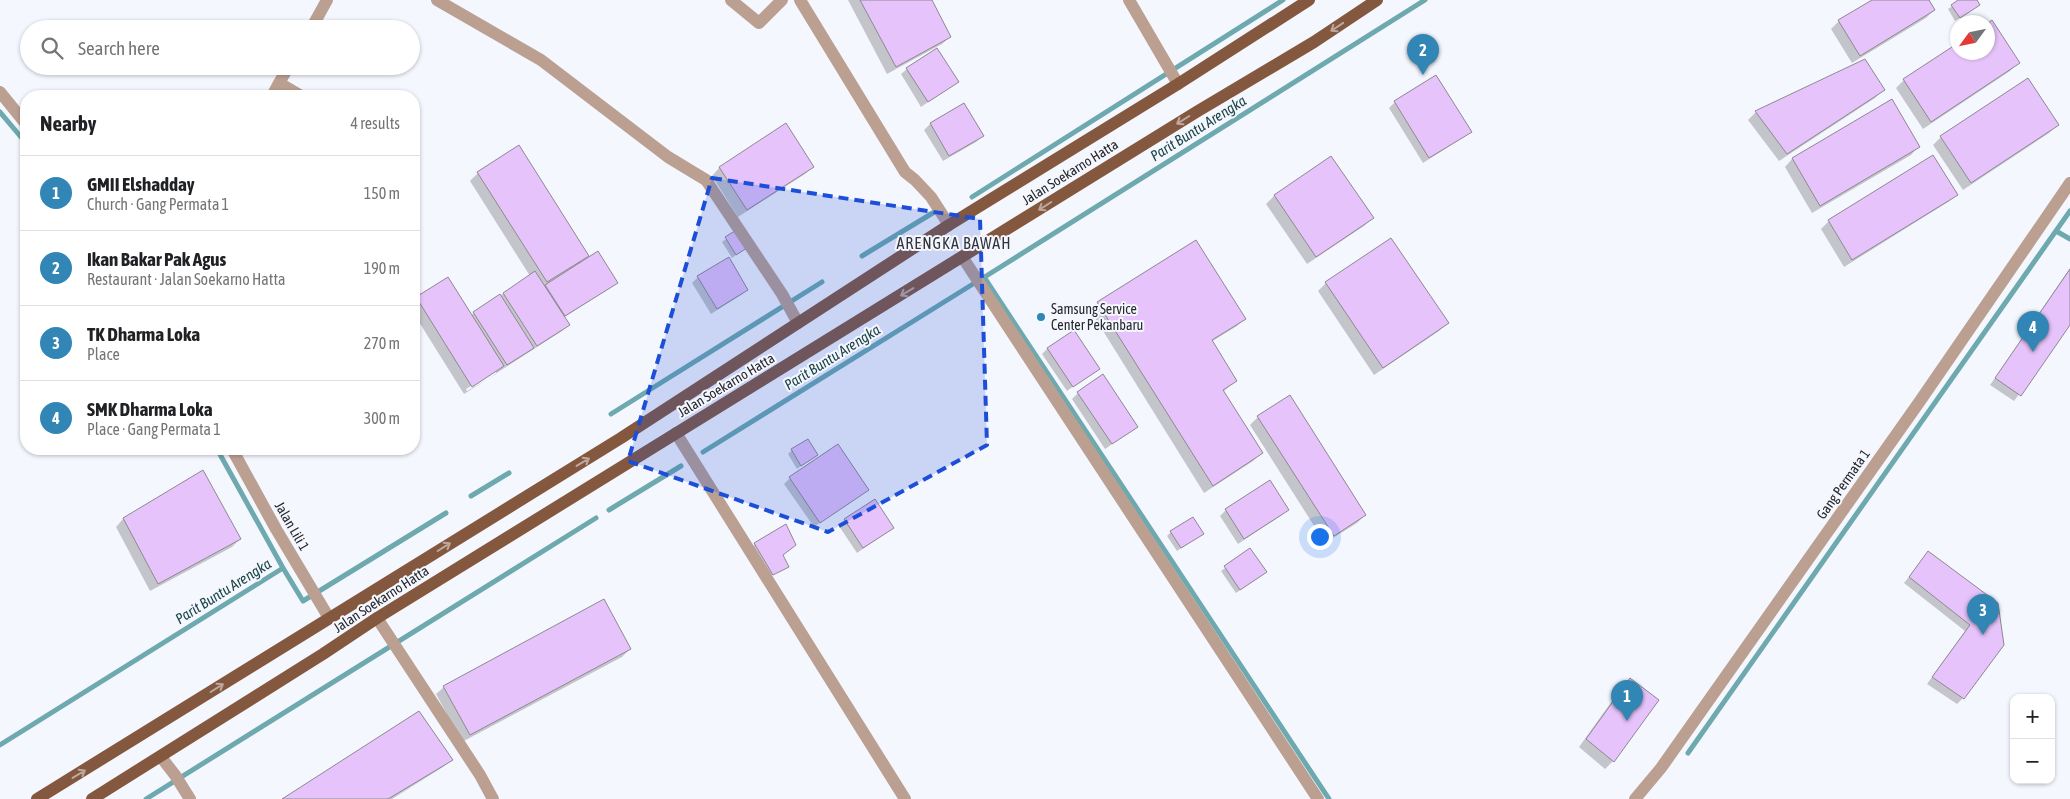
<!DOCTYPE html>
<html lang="en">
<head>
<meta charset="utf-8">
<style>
	:root { --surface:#fff; --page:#f2f2f2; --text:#202124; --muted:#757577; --line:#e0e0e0; --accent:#3286b6 }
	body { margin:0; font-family:"Asap Condensed",sans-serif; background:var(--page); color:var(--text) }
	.controls { position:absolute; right:15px; bottom:15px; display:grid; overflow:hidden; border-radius:10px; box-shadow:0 1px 4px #0004 }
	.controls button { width:45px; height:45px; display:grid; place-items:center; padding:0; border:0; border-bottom:1px solid var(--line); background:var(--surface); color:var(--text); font:25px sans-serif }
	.compass { position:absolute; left:1950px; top:15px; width:45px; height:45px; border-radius:50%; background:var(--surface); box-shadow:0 1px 4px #0004; rotate:237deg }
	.you { position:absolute; left:1319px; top:536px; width:18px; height:18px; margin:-12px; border:4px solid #fff; border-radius:50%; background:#1a73e8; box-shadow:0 0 0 8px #1a73e833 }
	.badge { display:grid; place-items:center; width:32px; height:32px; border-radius:50%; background:var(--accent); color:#fff; font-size:16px; font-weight:700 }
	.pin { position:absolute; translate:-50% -41px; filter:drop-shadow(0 1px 2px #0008) }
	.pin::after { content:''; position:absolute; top:26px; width:18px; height:15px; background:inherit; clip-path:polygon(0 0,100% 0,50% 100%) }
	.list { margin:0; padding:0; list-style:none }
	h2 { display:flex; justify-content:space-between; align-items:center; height:65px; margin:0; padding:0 20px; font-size:21px }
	h2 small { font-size:16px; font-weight:400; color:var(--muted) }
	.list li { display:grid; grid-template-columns:32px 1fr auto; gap:15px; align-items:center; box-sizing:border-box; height:75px; padding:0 20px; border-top:1px solid var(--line) }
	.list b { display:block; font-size:19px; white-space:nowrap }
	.list p { margin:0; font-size:16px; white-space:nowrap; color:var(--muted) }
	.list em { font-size:16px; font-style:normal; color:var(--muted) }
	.icon { flex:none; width:28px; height:28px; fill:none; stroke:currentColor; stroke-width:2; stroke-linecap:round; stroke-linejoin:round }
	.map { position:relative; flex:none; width:2070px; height:799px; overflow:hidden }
	.search { position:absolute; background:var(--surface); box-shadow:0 1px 4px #0004; left:20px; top:20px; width:400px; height:55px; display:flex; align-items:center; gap:12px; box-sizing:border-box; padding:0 18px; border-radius:28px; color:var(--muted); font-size:19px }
	.panel { position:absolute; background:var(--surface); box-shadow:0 1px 4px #0004; left:20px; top:90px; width:400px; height:365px; border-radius:20px }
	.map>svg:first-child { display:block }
</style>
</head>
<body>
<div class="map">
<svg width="2070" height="799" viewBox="0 0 2070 799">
	<rect width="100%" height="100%" fill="#f5f7fe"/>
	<path fill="#0003" fill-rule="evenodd" d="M848 0H931L950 37 942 44 887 74Z
		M1874 0H1928L1934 10 1926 18 1852 63 1831 29 1839 21Z
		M1961 0H1975L1974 8 1955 21 1948 9Z
		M1991 22 2018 63 2010 71 1923 129 1896 88 1904 80 1958 45V52H1988V25Z
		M1864 61 1883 90 1875 98 1779 161 1748 120 1756 112Z
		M907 69 957 82 921 107 901 74Z
		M1436 76 1470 131 1464 137 1423 163 1389 108 1395 102Z
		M2027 80 2057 125 2049 133 1963 190 1933 145 1941 137Z
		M1891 101 1918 147 1911 155 1812 213 1785 167 1792 159Z
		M963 104 982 136 976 142 943 161 924 130 930 124Z
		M786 125 813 166 805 174 738 217 712 176 719 168Z
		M1331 158 1372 218 1364 226 1307 264 1266 204 1274 196Z
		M478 173 587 255 580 263 616 282 610 288 563 318 568 325 562 331 464 394 414 314V301L448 279 471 315 530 276 470 181ZM496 371V374L467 391 466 389Z
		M1956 195 1948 202 1844 267 1821 229 1829 221Z
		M738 230 748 246 732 258 722 242Z
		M1390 239 1447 323 1439 331 1374 375 1318 291 1326 283Z
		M2070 268V323L2014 401 1990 385Z
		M698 277 747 289 741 295 711 314 692 283Z
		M1098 303 1245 318 1237 326 1211 342 1235 381 1223 392 1261 453 1253 461 1204 493 1090 310Z
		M1048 348 1098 368 1067 391 1042 354Z
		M1078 393 1137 427 1105 449 1072 399Z
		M1258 417 1365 515 1357 523 1325 543 1250 425Z
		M792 450 817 455 797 469 788 454Z
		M790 478 867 489 814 527 784 484Z
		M1288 509 1282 515 1238 544 1220 516 1226 510Z
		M123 519 240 539 232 547 150 591 116 527Z
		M845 520 893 528 857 553 839 526Z
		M1171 532 1202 534 1177 551 1167 536Z
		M755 544 782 555 788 567 768 577 751 548Z
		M1250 550 1261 576 1236 593 1221 571Z
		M1928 553 1997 603 1963 698 1957 704 1927 684 1965 631 1904 583Z
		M630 649 622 657 462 742 436 694 444 687Z
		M1630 679 1613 761 1605 769 1579 747 1622 687Z
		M451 760 443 767 392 799H284Z"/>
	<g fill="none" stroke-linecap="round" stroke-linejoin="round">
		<path stroke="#6da9ae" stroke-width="5" d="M0 112 26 143
			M972 197 1283 0
			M2056 231 2070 239
			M862 256 936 211
			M984 277 1329 799
			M983 278 1425 0
			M611 414 822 282
			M217 449 283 568
			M703 452 973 284
			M471 496 509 473
			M609 510 681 466
			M0 745 283 568 303 601 446 513
			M1688 753 2070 211
			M146 799 596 518"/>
	</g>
	<path fill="#e6c3fa" stroke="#8e8892" d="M860 0H932L951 37 896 67Z
		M1872 0H1929L1935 10 1860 56 1838 20Z
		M1958 0H1977L1980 5 1960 18 1951 5Z
		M1992 20 2020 63 1931 122 1903 79 1958 43V52H1988V23Z
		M937 48 959 82 928 102 906 68Z
		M1865 59 1885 90 1787 154 1755 111Z
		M1436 75 1472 132 1429 158 1394 101Z
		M2028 78 2059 125 1971 183 1940 136Z
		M1892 99 1920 147 1820 206 1792 158Z
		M964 103 984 136 949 156 930 123Z
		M786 123 814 167 747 210 719 167Z
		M519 145 589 256 547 282 477 172Z
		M1933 155 1958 195 1852 260 1828 220Z
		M1331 156 1374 218 1316 257 1274 195Z
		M738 229 750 246 736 255 725 237Z
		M1391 238 1449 323 1383 368 1325 282Z
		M1196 240 1246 319 1212 340 1237 381 1223 390 1263 453 1213 486 1097 302Z
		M598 251 618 283 565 316 545 285Z
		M729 257 748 290 717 309 697 276Z
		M2070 269V325L2021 396 1995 378Z
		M535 271 570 325 537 346 503 293Z
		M448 277 504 366 472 387 416 297Z
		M500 294 534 348 507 365 473 312Z
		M1074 330 1100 369 1073 387 1047 348Z
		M1103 374 1138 427 1112 444 1077 392Z
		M1290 395 1366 515 1334 536 1257 416Z
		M808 439 818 455 801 466 791 449Z
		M838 444 869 490 820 523 789 477Z
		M203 470 241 539 158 584 123 518Z
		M1270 480 1289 510 1244 539 1225 509Z
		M875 499 894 528 863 548 844 519Z
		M1193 517 1204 534 1181 548 1170 531Z
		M786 524 796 545 783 555 789 567 773 575 754 543Z
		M1250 548 1267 572 1240 590 1224 566Z
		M1928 551 1998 603 2004 645 1964 699 1932 677 1970 625 1909 577Z
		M604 599 631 649 470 735 443 686Z
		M1630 678 1659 700 1614 762 1586 739Z
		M419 711 453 760 388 799H282Z"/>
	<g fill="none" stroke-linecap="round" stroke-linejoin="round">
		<path stroke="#bba092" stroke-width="12" d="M437 0 541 60 668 157 706 180 782 294 798 323
			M731 0 759 23 782 0
			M800 0 905 172 915 180 931 197 949 225
			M1129 0 1178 84
			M311 29 327 0
			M289 66 279 83 301 96
			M0 92 26 124
			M272 96 279 83
			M963 258 1318 799
			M676 433 905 799
			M232 449 276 529 329 618
			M377 618 480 775 493 799
			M161 757 175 775 190 799
			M1635 799 1661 768 1920 401 2070 183"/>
		<path stroke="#84583e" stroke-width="12" d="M37 799 621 438 949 225 1178 84 1309 0
			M92 799 323 654 377 618 1198 111 1314 42 1377 0"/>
	</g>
	<defs><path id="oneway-shaft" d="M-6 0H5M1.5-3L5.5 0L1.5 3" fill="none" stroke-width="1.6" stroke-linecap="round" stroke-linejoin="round" transform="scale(1.25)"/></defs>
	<g stroke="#bca89e">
		<use href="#oneway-shaft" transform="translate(1337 27) rotate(146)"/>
		<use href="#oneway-shaft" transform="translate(1183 120) rotate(148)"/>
		<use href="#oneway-shaft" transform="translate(1045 206) rotate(148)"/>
		<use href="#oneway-shaft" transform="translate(907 292) rotate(149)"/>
		<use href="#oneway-shaft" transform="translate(583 462) rotate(-31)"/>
		<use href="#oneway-shaft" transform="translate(444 547) rotate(-32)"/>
		<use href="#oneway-shaft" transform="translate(217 688) rotate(-32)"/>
		<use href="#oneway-shaft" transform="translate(79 774) rotate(-31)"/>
	</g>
	<path fill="#1d4ed8" fill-opacity="0.2" stroke="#1d4ed8" stroke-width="4" stroke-dasharray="10 6" stroke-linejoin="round" d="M712 178 980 219 987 445 828 532 628 461Z"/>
	<circle fill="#3286b6" stroke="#f5f7fe" stroke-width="2" cx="1041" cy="317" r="5"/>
	<g text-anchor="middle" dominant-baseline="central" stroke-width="4" stroke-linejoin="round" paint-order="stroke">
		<g font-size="14" fill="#26272b" stroke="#f5f7fe">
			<text transform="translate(1070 172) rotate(-32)">Jalan Soekarno Hatta</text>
			<text transform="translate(726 385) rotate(-31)">Jalan Soekarno Hatta</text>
			<text transform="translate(1843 484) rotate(-55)">Gang Permata 1</text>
			<text transform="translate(292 526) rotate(60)">Jalan Lili 1</text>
			<text transform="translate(381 599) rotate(-33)">Jalan Soekarno Hatta</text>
		</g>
		<g font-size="14" fill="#26272b" stroke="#f5f7fe" text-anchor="start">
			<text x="1051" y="309">Samsung Service<tspan x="1051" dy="16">Center Pekanbaru</tspan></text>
		</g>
		<g font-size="15" font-style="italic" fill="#1e4648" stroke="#f5f7fe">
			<text transform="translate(1198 128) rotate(-32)">Parit Buntu Arengka</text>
			<text transform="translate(832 357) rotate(-32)">Parit Buntu Arengka</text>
			<text transform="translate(223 591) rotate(-32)">Parit Buntu Arengka</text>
		</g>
		<g font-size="16" letter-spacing="1" fill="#32343d" stroke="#f5f7fe">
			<text x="954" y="243">ARENGKA BAWAH</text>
		</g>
	</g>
</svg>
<div class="controls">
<button>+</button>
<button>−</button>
</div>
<svg class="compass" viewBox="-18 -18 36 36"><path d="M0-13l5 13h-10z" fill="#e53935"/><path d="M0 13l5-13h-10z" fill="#757577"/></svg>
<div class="you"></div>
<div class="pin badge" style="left:1627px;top:721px">1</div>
<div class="pin badge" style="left:1423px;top:75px">2</div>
<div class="pin badge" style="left:1983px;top:635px">3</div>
<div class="pin badge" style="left:2033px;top:352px">4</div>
<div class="search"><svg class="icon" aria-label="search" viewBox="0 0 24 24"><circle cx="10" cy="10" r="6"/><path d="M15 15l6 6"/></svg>Search here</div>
<section class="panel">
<h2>Nearby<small>4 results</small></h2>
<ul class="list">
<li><span class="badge">1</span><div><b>GMII Elshadday</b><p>Church · Gang Permata 1</p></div><em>150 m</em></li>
<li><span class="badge">2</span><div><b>Ikan Bakar Pak Agus</b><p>Restaurant · Jalan Soekarno Hatta</p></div><em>190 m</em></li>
<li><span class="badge">3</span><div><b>TK Dharma Loka</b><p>Place</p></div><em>270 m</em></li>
<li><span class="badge">4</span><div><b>SMK Dharma Loka</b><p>Place · Gang Permata 1</p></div><em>300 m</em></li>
</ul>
</section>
</div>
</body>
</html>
